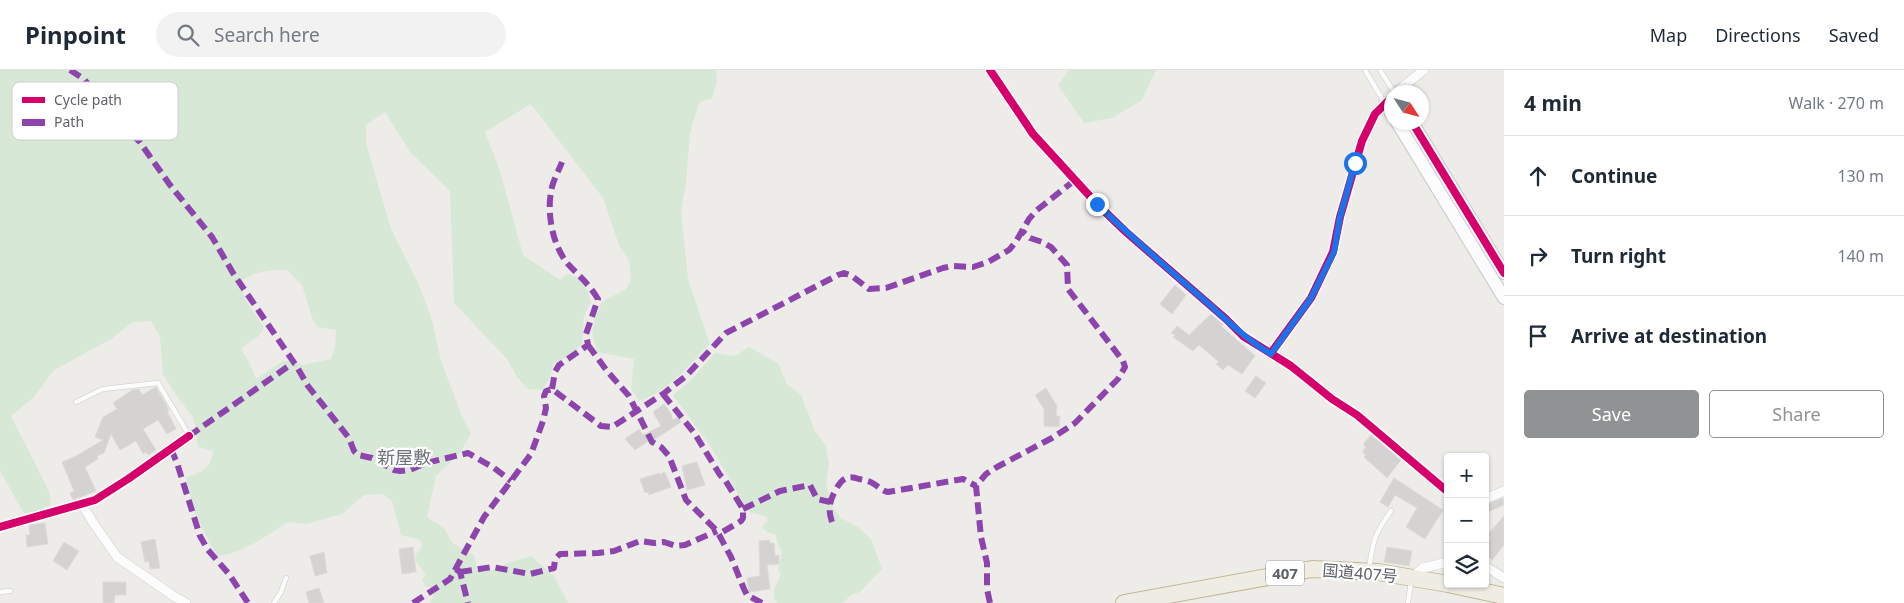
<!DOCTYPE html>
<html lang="en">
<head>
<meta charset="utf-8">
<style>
	:root { --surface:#fff; --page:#f2f2f3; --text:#1f2937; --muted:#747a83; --line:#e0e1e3; --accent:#909293 }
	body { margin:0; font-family:"Noto Sans","Noto Sans JP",sans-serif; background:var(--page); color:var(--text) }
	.controls { position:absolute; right:15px; bottom:15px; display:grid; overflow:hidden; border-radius:5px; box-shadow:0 1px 4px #0004 }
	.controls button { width:45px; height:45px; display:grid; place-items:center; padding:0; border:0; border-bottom:1px solid var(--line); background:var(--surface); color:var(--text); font:25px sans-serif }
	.compass { position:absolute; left:1384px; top:15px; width:45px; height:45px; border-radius:50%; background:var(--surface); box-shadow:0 1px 4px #0004; rotate:126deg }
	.stop { position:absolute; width:15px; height:15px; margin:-11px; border:4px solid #1a73e8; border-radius:50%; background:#fff }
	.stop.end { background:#1a73e8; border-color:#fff; box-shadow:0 1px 5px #0008 }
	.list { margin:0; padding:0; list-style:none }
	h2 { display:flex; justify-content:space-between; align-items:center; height:65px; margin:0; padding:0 20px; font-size:21px }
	h2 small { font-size:16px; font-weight:400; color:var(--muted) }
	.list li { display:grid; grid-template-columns:32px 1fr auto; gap:15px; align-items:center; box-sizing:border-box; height:80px; padding:0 20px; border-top:1px solid var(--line) }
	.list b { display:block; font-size:19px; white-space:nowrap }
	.list em { font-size:16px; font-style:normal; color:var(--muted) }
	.actions { display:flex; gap:10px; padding:15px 20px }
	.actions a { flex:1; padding:11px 0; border:1px solid var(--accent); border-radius:5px; text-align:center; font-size:18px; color:var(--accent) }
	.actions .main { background:var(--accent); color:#fff }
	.icon { flex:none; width:28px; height:28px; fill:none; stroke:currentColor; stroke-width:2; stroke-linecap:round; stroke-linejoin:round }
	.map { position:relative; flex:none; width:1504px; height:533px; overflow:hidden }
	header { display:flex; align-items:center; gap:30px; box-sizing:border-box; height:70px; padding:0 25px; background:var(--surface); border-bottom:1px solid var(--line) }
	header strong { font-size:24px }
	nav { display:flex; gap:28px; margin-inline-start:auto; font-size:18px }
	.search { width:350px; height:45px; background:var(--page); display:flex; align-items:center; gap:12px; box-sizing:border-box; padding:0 18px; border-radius:28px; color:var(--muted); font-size:19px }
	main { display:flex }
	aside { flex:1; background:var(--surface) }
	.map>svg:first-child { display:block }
</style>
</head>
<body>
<header>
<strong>Pinpoint</strong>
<div class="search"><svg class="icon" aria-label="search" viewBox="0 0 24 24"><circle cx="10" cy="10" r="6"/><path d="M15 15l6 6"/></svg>Search here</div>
<nav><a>Map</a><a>Directions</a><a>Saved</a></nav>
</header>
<main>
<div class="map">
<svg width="1504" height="533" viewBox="0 0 1504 533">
	<rect width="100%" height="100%" fill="#edece8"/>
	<path fill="#d7e8d6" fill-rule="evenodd" d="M0 0H716L717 12 712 28 699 33 690 63 686 112 681 142 688 209 710 274C687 296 670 321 639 331L631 318 634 289 597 282 592 263 595 248 602 232 626 219 631 210 629 191 619 175 603 128 531 34 485 62 500 101 523 185 560 210 567 204 579 208 588 222 591 232 584 246 582 274 573 284 554 293 549 309 543 320 528 319 517 307 507 289 454 233 450 121 410 82 385 42 366 55V73L391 159 419 215 432 250 441 291 462 346 471 363 460 383 436 406 427 447 444 458 452 473 474 485 478 500H498L505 494 531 486 554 506 568 533H430L434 526 433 519 425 516 422 510 426 505 416 491 415 486 422 476 420 470 401 465 392 431 383 424 364 425 342 444 306 454 288 452C265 466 245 483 217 486L196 446 186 408C199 403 212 398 213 381L198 377 194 349 174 322 163 304 160 267 151 251 133 252 111 269 54 300 33 328 11 346 49 421 51 435 25 445 0 401ZM287 200 302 215 312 248 317 257 336 260 335 278 331 289 303 295 291 291H283L256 309 250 294 241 278 259 266 264 258 247 232 239 213C253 201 268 200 287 200Z
		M1069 0H1156L1142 30 1112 48 1084 53 1058 15Z
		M749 277 779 294 786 313 801 325 815 361 826 376 829 394 826 413 833 438 841 448 858 457 871 469 882 499 860 522 853 524 842 533H777L774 529V519L781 504 778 500 782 482 777 472 776 465 767 462 762 457 767 451 766 447 748 441 711 377 673 325 690 311 715 283 735 286Z"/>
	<path fill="#d4d3d1" stroke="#dcdbd8" d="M1175 215 1186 225 1172 244 1160 234Z
		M1211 244 1223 255 1221 256 1255 286 1242 304 1228 295 1223 300 1216 294 1219 292 1199 275 1193 281 1173 267 1175 265 1171 263 1177 256 1189 265Z
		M1256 306 1266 313 1255 328 1245 321Z
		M156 317 169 340 167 341 176 359 167 364 158 350 143 359 156 380 148 385 146 382 143 384 136 371 120 380 111 364 104 383 97 386 98 389 85 397 96 421 73 430 70 423 74 421 62 392 76 386 103 370 95 367 103 347 117 339 113 333 132 320 139 319 142 325Z
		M1046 318 1057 336 1056 346H1060L1059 357 1044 356V339L1035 325Z
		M664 334 672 345H671L673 350 678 347 681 352 654 370 653 368 635 380 625 369 639 359 643 365 661 356 653 342Z
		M1371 365 1401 390 1387 408 1364 387 1366 385 1362 382 1366 377 1364 376V373Z
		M697 392 705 415 687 420 682 396Z
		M665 402 671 417 649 425 648 422 645 423 640 409 659 403 660 404Z
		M1394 408 1443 440 1425 469 1406 457 1417 438 1395 425 1388 437 1380 432Z
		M1503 428 1504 435 1485 443V435Z
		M1504 446V475L1492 490 1485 484V473L1491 467 1488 464Z
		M45 453 48 474 27 477 26 465H30L29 455Z
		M155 469 160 498 150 499 149 491 145 492 141 472Z
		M770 470V473H774L775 486 779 485V494L767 495 770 519 749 522 747 508 760 506 759 471Z
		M64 472 79 481 67 500 53 491Z
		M413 477 416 502 402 504 399 479Z
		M1387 477 1412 481 1409 496 1384 492Z
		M324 482 327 503 315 506 310 486Z
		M103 512H126V525H115L114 533H103Z
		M319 518 324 533H309L306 522Z"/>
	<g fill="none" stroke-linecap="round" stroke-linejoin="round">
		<defs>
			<path id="lane" d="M1365 0 1384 32
				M1380 0 1394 22
				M76 332 103 319 158 313 189 365
				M1369 499C1373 470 1374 465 1391 441
				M0 522 10 521
				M274 533 281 522 286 508
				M1408 533 1411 512"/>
			<path id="street" d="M990 0 1033 64 1097 134 1126 162 1226 249 1243 266 1291 296 1332 329 1357 345 1448 422
				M1396 22 1424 0
				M1271 283 1311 228 1333 182 1340 147 1362 71 1375 44 1392 27
				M1485 429 1504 421
				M82 434 92 451 117 487 175 527 186 533
				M0 457 95 430 128 409 189 366
				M1485 496 1504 508
				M1411 508 1423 498 1448 492"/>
			<path id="secondary" d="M1385 33 1392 44
				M1397 52 1504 228
				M1412 52 1504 203"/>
			<path id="highway" d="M1448 514 1504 526
				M1124 533 1312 499 1378 502 1448 514"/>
		</defs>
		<use href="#lane" stroke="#cacaca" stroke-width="5.5"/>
		<use href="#street" stroke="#cacaca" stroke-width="10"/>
		<use href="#secondary" stroke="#cacaca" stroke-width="14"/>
		<use href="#highway" stroke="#c2b798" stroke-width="18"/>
		<use href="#lane" stroke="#fcfcfc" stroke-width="4.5"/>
		<use href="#street" stroke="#fcfcfc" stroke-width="9"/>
		<use href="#secondary" stroke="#fcfcfc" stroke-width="12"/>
		<use href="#highway" stroke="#efece3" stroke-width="16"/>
		<path stroke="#8e44ad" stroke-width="6" stroke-dasharray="12 6" stroke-linecap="butt" d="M70 0 84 9 117 50 139 71 170 115 212 167 233 203 297 297 308 316 349 368 354 381 358 385 372 388 394 400 400 401 410 400 426 393 468 383 494 398 511 411
			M588 275 607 301 629 326 652 372 661 377 669 386 686 430 717 461 731 487 744 519 747 525 762 533
			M552 319 555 302 559 295 588 275 586 264 598 229C589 214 579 206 568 194 552 175 546 141 552 117 554 109 559 100 562 92
			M663 324 695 364 720 405 725 410 743 439V448L741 451 719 464
			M189 366 293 293
			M171 379 177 393 200 466 208 480 229 504 248 533
			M743 439 780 421 810 415 817 429 830 432
			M832 452C828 441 829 432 835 421 841 410 846 404 859 409 864 410 870 411 874 414 879 417 882 421 888 422L963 409 976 416
			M456 499 460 502 468 533
			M460 502 492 497 530 504 554 498 555 489 560 484 598 483 614 481 640 471 654 473 664 472 676 476 685 475 717 461
			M413 533 450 509 484 447 531 384 543 351 546 338 544 326 546 321 552 319 601 356 612 357 663 324 686 306 726 263 838 205 844 203 852 206 869 219 886 218 943 198 952 196 973 197 988 192 1009 180 1015 173 1029 149 1037 140 1075 110
			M990 533 987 519V493L981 467 976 416 986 404 997 397 1052 368 1075 353 1118 309 1125 297 1123 291 1068 219 1067 195 1051 177 1042 172 1030 168 1022 161"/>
		<defs>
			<path id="cycleway" d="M990 0 1033 64 1097 134 1126 162 1226 249 1243 266 1291 296 1332 329 1357 345 1448 422
				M1412 52 1504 203
				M1271 283 1311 228 1333 182 1340 147 1362 71 1375 44 1392 27
				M0 457 95 430 128 409 189 366"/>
		</defs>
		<use href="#cycleway" stroke="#fff" stroke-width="11"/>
		<use href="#cycleway" stroke="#d6006c" stroke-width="8"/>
	</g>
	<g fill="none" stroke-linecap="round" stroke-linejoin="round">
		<path stroke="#1a73e8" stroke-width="6" d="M1097 134C1131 167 1167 198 1203 229 1225 248 1245 269 1271 284L1311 228 1334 182 1340 147 1355 93"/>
	</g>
	<g text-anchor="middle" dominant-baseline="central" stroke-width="4.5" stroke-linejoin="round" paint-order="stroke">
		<rect fill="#fff" stroke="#8e9093" stroke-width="1" x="1266" y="490.5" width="38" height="25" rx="4"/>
		<g font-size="15" font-weight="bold" fill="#5e6165">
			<text x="1285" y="503">407</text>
		</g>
		<g font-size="16" fill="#5e6165" stroke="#fff">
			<text transform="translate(1360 503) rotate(5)">国道407号</text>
		</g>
		<g font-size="18" fill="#6f7377" stroke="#fff">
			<text x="404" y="387">新屋敷</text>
		</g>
	</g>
	<rect x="12" y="12" width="166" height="58" rx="8" fill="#fff" stroke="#cfd0d1" stroke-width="1"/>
	<rect x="22" y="27" width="23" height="6" fill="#d6006c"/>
	<rect x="22" y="49" width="23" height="7" fill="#8e44ad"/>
	<g font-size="14" fill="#5e6165">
		<text x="54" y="35">Cycle path</text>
		<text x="54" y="57">Path</text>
	</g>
</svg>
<div class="controls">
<button>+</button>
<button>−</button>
<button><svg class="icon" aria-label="layers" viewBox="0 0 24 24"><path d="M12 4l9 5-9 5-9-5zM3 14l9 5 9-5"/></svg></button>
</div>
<svg class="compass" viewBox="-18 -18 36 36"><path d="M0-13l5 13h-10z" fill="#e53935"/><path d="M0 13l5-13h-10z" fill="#747a83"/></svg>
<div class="stop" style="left:1355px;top:93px"></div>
<div class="stop end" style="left:1097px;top:134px"></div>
</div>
<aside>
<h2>4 min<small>Walk · 270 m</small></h2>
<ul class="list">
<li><svg class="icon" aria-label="ahead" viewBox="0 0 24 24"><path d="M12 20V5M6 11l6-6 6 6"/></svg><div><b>Continue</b></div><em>130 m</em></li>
<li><svg class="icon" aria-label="right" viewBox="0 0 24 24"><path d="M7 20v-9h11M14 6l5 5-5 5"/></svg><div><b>Turn right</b></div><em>140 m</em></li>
<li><svg class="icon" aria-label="arrive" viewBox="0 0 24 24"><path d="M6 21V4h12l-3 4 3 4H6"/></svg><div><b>Arrive at destination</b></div></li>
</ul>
<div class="actions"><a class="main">Save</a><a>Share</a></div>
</aside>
</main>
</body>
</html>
